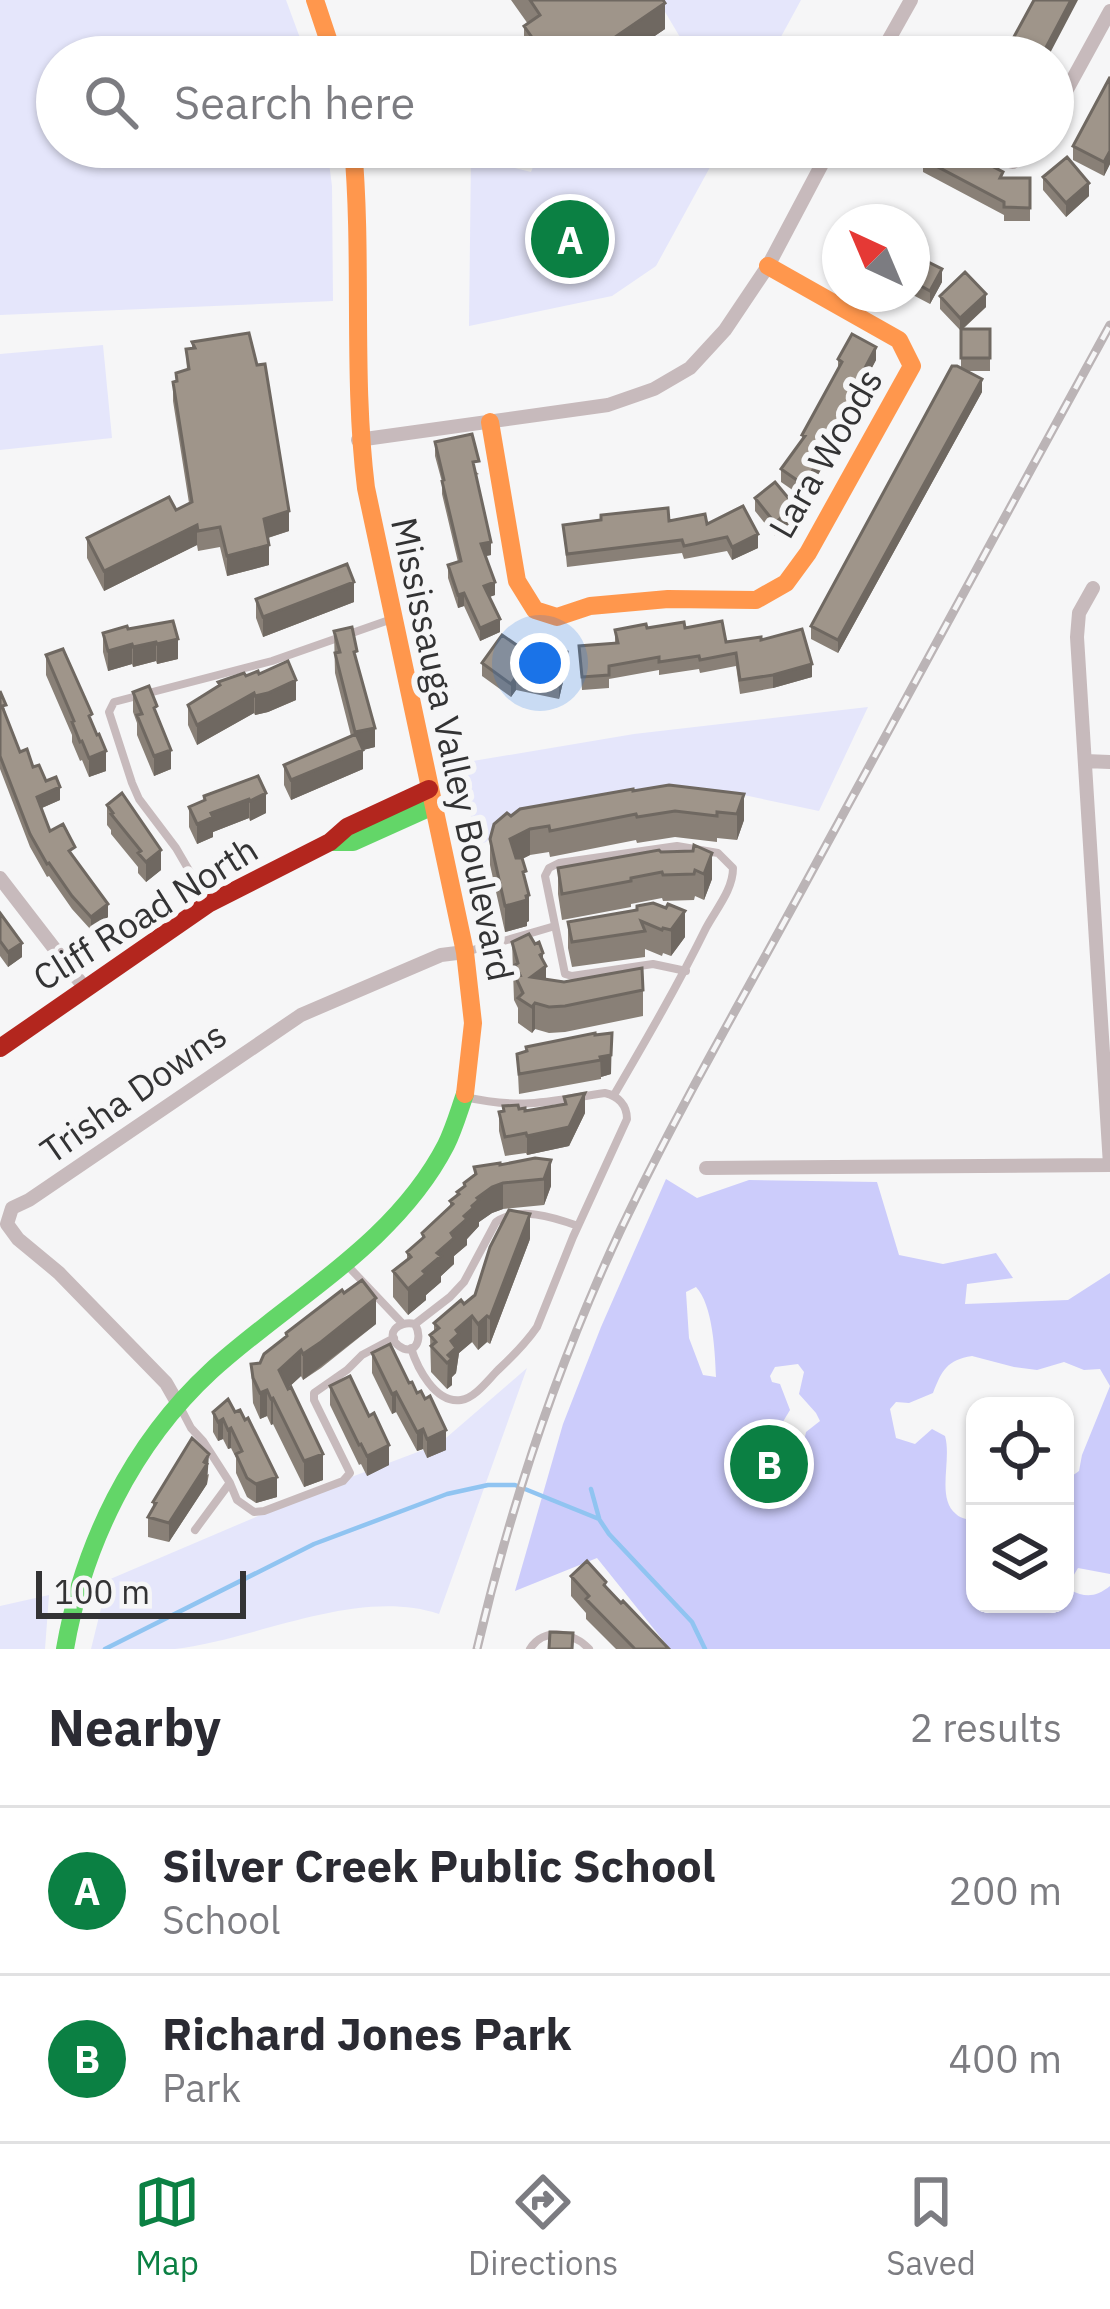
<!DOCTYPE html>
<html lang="en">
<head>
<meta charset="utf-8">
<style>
	:root { --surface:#fff; --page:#f7f7f7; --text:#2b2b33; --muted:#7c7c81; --line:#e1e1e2; --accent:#0b8043 }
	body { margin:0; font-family:"IBM Plex Sans",sans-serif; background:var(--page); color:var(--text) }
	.controls { position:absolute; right:36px; bottom:36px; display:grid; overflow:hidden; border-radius:24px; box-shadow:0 3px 9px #0004 }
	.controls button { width:108px; height:108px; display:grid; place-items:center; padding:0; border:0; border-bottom:3px solid var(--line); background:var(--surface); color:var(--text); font:60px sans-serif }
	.compass { position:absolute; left:822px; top:204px; width:108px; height:108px; border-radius:50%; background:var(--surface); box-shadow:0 3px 9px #0004; rotate:316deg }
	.scale { position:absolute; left:36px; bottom:30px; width:210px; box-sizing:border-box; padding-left:12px; border:6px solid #333334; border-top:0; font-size:33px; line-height:42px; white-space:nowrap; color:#333334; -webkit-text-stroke:9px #f6f6f7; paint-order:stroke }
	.you { position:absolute; left:540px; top:663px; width:42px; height:42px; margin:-30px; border:9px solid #fff; border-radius:50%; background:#1a73e8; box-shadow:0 0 0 18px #1a73e833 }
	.badge { display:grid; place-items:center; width:78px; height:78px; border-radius:50%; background:var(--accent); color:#fff; font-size:39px; font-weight:700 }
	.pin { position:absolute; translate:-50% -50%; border:6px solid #fff; box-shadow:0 3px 12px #0006 }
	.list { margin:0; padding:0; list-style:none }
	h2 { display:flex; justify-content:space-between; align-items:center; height:156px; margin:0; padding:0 48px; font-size:51px }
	h2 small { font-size:39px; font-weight:400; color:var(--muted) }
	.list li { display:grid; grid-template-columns:78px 1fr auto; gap:36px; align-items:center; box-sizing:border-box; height:168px; padding:0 48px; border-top:3px solid var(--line) }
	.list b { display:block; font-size:45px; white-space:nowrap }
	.list p { margin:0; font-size:39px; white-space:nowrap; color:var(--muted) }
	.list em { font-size:39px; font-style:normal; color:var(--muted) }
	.icon { flex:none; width:66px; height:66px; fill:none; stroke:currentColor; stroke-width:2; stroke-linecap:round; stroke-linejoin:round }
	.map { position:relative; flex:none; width:1110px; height:1649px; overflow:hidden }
	.search { position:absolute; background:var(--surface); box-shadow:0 3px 9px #0004; left:36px; right:36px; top:36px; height:132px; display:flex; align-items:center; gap:30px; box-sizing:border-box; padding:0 42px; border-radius:66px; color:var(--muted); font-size:45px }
	.sheet { height:492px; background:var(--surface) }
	nav { display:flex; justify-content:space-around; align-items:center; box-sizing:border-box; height:168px; border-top:3px solid var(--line); background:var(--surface); font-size:33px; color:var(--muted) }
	nav a { display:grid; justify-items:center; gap:6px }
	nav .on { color:var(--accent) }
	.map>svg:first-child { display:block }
</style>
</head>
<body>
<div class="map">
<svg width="1110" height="1649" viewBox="0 0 1110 1649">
	<rect width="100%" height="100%" fill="#f6f6f7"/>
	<path fill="#e5e6fb" d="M0 0H286L307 57H57V147H327L332 186 333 301 0 315Z
		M658 0H801L770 57H687L690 54Z
		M550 147H721L656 266 612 296 469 326 471 154 476 158 531 172 538 155Z
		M103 345 112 438 0 450V354Z
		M868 707 819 811 739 794 506 819 486 842 477 845 458 756 467 762 634 734Z
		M527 1368 439 1614C357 1587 258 1639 175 1649 147 1649 118 1649 91 1649L108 1580 338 1482 439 1444Z
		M49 1595 45 1649H0V1606Z"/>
	<path fill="#ccccfb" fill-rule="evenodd" d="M666 1179 697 1198 749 1180 877 1182 899 1255 943 1264 996 1253 1013 1278 967 1284 965 1304 1068 1300 1110 1273V1574L1078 1568 1072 1578 1070 1590C1086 1598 1096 1597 1110 1586V1649H670L597 1558 515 1591 563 1424 601 1327ZM696 1287C713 1305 715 1352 716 1377L703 1375 689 1338 686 1292ZM972 1356 1014 1367 1037 1370 1064 1362 1084 1370 1100 1369 1110 1386 1082 1455 1079 1471 1065 1481V1604H975V1522C969 1519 961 1519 956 1514 936 1498 952 1460 945 1436L932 1429 915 1444 896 1438 890 1409 896 1402 909 1403 933 1393C942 1370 947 1360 972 1356ZM798 1364 804 1372 799 1394 816 1413 820 1421 806 1432 802 1450 788 1452 778 1443 781 1425 790 1410 780 1384 772 1382 770 1376 775 1367Z"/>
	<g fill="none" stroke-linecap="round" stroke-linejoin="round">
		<path stroke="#90c4f1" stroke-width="4.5" d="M591 1489 599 1518
			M105 1649 314 1544 447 1494 488 1485H515L599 1519 609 1534 692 1622 705 1649"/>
		<path stroke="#c7babc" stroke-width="8" d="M208 903 176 848 139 799 132 783 109 712 114 702 272 661 392 619
			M466 952 555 926
			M614 1095C646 1040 678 985 706 928 716 909 733 890 733 868L718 853 677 846 559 863 549 868 545 876 565 974 572 976 653 964 686 971
			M345 1263 401 1322
			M415 1324C424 1340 414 1357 399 1346 384 1334 398 1320 415 1324L450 1297 464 1282 496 1222C519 1206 553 1217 578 1226
			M411 1348C417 1367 435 1404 461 1400 475 1398 488 1380 498 1370 512 1357 526 1343 537 1327L573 1237 627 1119C627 1105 618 1096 605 1093 549 1101 523 1110 465 1097
			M179 1405 191 1428 203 1441 230 1483 237 1500 254 1512 264 1511 343 1481 350 1473 314 1400V1393L347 1370 362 1355 394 1338
			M195 1530 229 1484
			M530 1649C543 1627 574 1632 589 1649"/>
		<path stroke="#c7babc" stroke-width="14" d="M879 57 911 0
			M1053 115 1110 11
			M973 147 991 157 1013 162 1035 147
			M358 440 608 405 654 389 690 368 725 330 768 266 831 147
			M1093 588 1079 613 1077 637 1110 1165
			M1085 761 1110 762
			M0 878 84 987
			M706 1168 1110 1165
			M178 1404 166 1383 59 1273 18 1239 7 1224 12 1208 29 1200 301 1015 441 955 465 952"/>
		<path stroke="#63d668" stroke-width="18" d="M330 842H353L433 806
			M65 1649C83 1545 132 1444 211 1371 290 1299 395 1244 446 1145 454 1129 459 1111 465 1094"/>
		<path stroke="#ff974d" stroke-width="18" d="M315 0 334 57
			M353 147C363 261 352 375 366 488L465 952 473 1023 465 1094
			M490 422 517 581 535 610 557 617 590 606 668 599 756 600 786 583 808 553 912 366 899 340 768 266"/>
		<path stroke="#b3261e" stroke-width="18" d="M0 1048 208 904 330 842 347 827 429 789"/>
		<defs>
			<path id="rail" d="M477 1649C511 1504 558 1363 621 1229 677 1111 743 998 805 884 907 697 1008 511 1110 325"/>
		</defs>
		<use href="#rail" stroke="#bbb4b6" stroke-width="9"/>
		<use href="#rail" stroke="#f6f6f7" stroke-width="4.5" stroke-dasharray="14" stroke-linecap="butt"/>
	</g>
	<path fill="#898077" d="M511 0H663L665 29 624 57H527L524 52V26L528 24Z
		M1110 77V164L1104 176 1073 160V146Z
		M923 159 1003 178H1030V221H1004V215L923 172Z
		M1043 177 1089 196 1066 217 1043 190Z
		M912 254 942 282 930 304 911 294Z
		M940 296 986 307 963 329H990V371H968L982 392 838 653 811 639V626L961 368V331L940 309Z
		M192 342 289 531 268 538 269 565 227 576 220 547 198 551 197 545 104 591 87 558V538L176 510 189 503 173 401V382L176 381V373L187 370 186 349H192Z
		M838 359 876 360 859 392V399L840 438 804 498 781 482V469L802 440V435L838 370Z
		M435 442 479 474 476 475 491 555 485 556 495 595 489 597 500 632 480 641 464 606 458 608 448 578V565L458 562 442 494V482L435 456Z
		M755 498 795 519 775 536 755 511Z
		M669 521 707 524 758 548 732 560 727 551 684 559 682 553 567 567 563 525Z
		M256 599 354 602 263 637 256 618Z
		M173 621 178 659 157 664 156 661 133 667 132 664 108 671 103 652V633Z
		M647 628H685L726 642 761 640 812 677 773 688 740 694 736 666 700 673 699 669 659 675V670L609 679V688L582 690 579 646 615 643V630Z
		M334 631 357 664 375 747 363 750V769L291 800 284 785V765L351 736 335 673Z
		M46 655 92 723 106 771 89 777 82 760 80 761 72 742V735L46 675Z
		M537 659 567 665 559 699 516 690 511 697 482 676V663Z
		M259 674 296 700 268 712 255 715 254 713 197 745 188 725V705L218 686V682Z
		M0 691 6 715 20 752 60 800 42 808 50 831 75 860 108 917 91 930 72 909 49 876 47 877 30 847 0 769Z
		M133 692 171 769 154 776 137 735V723L133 712Z
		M258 776 266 813 250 821 249 818 213 832V837L197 844 189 827V807L204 801V796Z
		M633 791 744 794V820L737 840 717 838V842L675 837 637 843 636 840 550 857 549 852 530 855 522 859 529 921 527 922V926L505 932 490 865V839L511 816Z
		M107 805 161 870 146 882 138 873V867L111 834V830L107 825Z
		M661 852 712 879 704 900 695 896 694 900 663 901 662 898 631 904V907L562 920 558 894V868Z
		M637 911 685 937 671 956 663 953 662 956 645 949V957L572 967 568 948V922Z
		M0 913 22 957 8 967 0 956Z
		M512 942 543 961 546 979 643 990V1016L565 1032 549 1033 535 1029 532 1033 518 1023V1008L514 1000Z
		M595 1033 611 1074 601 1077V1079L519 1094 517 1054Z
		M564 1097 585 1113 569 1146 527 1155 526 1153 505 1156 499 1131V1112L519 1109 525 1111 564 1105Z
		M535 1158 551 1186 544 1205 503 1209 492 1213 479 1222V1226L467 1239V1245L454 1256V1264L441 1276V1282L426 1295V1300L408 1315 393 1297V1271L407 1260V1252L422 1239V1233L450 1207V1201L464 1187V1183L474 1176V1167L500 1165Z
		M530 1239 490 1344 487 1342 478 1350 472 1342 459 1353 456 1373 452 1377V1385L447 1389 431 1372 430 1335 434 1331V1323L475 1295Z
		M376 1324 321 1368 303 1380 301 1376 288 1388 323 1480 304 1487 273 1424 271 1425 267 1416 260 1419 253 1403 251 1364 260 1363 286 1337V1333Z
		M372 1353 409 1383 446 1450 427 1458 423 1449 417 1451 396 1412 392 1414 372 1373Z
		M330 1386 389 1465 367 1476 361 1464 359 1465 330 1405Z
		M228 1399 277 1497 256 1503 247 1497 236 1473V1458L231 1448 228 1449 223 1439 218 1441 213 1432V1412Z
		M209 1474 207 1484 169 1542 148 1537V1517L153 1508V1502Z
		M571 1576 606 1588 669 1649H616L586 1619V1613L571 1596Z"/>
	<path fill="#6f6861" d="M1071 0H1078L1048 57H1041Z
		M665 3V29L624 57H586Z
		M1110 151V164L1104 176V162Z
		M1089 183V196L1066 217V203Z
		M942 269V282L930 304V291Z
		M986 294V307L960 331V318Z
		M876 347V360L859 392V399L840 438 804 498V485Z
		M982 379V392L838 653V640Z
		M795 506V519L775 536V523Z
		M289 511V531L264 539V519Z
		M197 525V545L104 591V571Z
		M758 534V548L732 560V547Z
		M491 542V555L481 557V544Z
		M269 545V565L227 576V556Z
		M354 582V602L263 637V617Z
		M495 582V595L484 599V586Z
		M464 593V606L458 608V595Z
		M500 619V632L480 641V628Z
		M178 639V659L157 664V644Z
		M156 642V661L133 667V647Z
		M132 644V664L108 671V651Z
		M567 652V665L559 699V686Z
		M812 664V677L773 688V675Z
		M516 677V690L511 697V684Z
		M296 680V700L268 712 255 715V696Z
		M254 693V713L197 745V725Z
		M375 728V747L363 750V769L291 800V780L355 752V732Z
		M171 750V769L154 776V756Z
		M106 751V771L89 777V758Z
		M60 787V800L37 810V797Z
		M266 793V813L250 821V801Z
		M744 794V820L737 840V814Z
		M249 799V818L213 832V837L197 844V824L211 813Z
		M530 829V855L510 865V839Z
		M161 850V870L146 882V862Z
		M712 853V879L704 900V874Z
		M529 895V921L527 922V926L505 932V906Z
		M108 904V917L91 930V917Z
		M685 911V937L671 956V930Z
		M22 943V957L8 967V952Z
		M543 953V968L546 966V992L531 977 540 955Z
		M535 1003V1029L532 1033V1007Z
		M612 1033 611 1074 601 1077 600 1057Z
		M585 1093V1113L569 1146 527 1155V1136Z
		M551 1160V1186L544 1205V1179Z
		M503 1183V1209L492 1213 479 1222V1226L467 1239V1245L454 1256V1264L441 1276V1282L426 1295V1300L408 1315V1289L437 1253 477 1198 492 1187Z
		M530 1214V1239L490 1344V1318Z
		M376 1298V1324L303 1380V1354Z
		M472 1316V1342L459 1353 456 1373 452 1377V1385L447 1389 448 1355 456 1330Z
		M487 1316V1342L478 1350V1324Z
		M301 1350V1376L279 1396V1370Z
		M267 1390V1416L260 1419V1393Z
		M396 1392V1412L392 1414V1394Z
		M273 1398V1424L271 1425V1399Z
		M223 1419V1439L218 1441V1422Z
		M231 1428V1448L228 1449V1430Z
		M423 1429V1449L417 1451V1432Z
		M446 1430V1450L427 1458V1439Z
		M389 1445V1465L367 1476V1456Z
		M209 1454 207 1484 169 1542V1523Z
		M323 1454V1480L304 1487V1461Z
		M277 1477V1497L256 1503V1484Z"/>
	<path fill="#9f958a" stroke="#6f6861" stroke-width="3" d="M530 0H663L665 3 586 57H546L524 26 540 15Z
		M1034 0H1071L1041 57H1003Z
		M1110 77V151L1104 162 1073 146Z
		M929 147H956L1003 172 1000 178H1030V208L1004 207V202L923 159Z
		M1067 157 1089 183 1066 203 1043 177Z
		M912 254 942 269 930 291 912 281Z
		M965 272 986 294 960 318 940 296Z
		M961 329H990V358H961Z
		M249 333 257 365 265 364 289 511 264 519 269 545 227 556 220 527 198 531 197 525 104 571 87 538 169 497 176 510 192 502 173 382 177 381 176 373 189 369 186 349 195 348 192 342Z
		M852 334 876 347 856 385 859 386 840 425 804 485 781 469 805 436 802 435 842 362 838 359Z
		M952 366H957L982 379 838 640 811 626Z
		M472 434 479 461 473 462 491 542 481 544 495 582 484 586 500 619 480 628 464 593 458 595 448 565 461 561 442 481 444 480 435 442Z
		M775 482 795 506 775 523 755 498Z
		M743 506 758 534 732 547 727 537 684 546 682 540 567 554 563 525 601 520V515L668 508 669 521 705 514 707 524Z
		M347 564 354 582 263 617 256 599Z
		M173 621 178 639 157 644 156 642 133 647 132 644 108 651 103 633 127 626 128 629Z
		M722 621 726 642 761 637V640L802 629 812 664 773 675 740 680 736 653 700 660 699 656 659 662V657L609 666V675L582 677 579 646 618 643 615 630 646 624 647 628 684 622 685 628Z
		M352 627 357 651 354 652 375 728 355 732 335 653 340 652 334 631Z
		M502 635 537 659 540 647 567 652 559 686 516 677 511 684 482 663Z
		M63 649 92 714 89 716 97 735 99 734 106 751 89 758 82 741 80 742 72 722 74 721 46 655Z
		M288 661 296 680 268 693 255 696 254 693 197 725 188 705 220 685 218 682 244 673 246 676 258 671 259 674Z
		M149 686 157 706 154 708 171 750 154 756 137 715 142 714 133 692Z
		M0 691 6 705 2 706 20 752 27 749 33 767 39 765 46 781 56 777 60 787 37 797 50 831 63 824 75 847 69 851 108 904 91 917 72 896 49 863 47 864 30 834 0 756Z
		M356 734 363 750 291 780 284 765Z
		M258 776 266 793 250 801 249 799 211 813 213 817 197 824 189 807 205 800 204 796Z
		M669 785 744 794 737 814 717 812V816L675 811 637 817 636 814 550 831 549 826 530 829 510 839 516 858H522L526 871 523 872 529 895 526 896 527 900 505 906 490 839 494 824 507 813 511 816 520 809 633 789V791Z
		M122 793 161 850 146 862 138 853 141 851 111 814 113 813 107 805Z
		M694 845 712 853 704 874 695 870 694 874 663 875 662 872 631 878V881L562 894 558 868 659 850 661 852 693 851Z
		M653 903 666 908 668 904 685 911 671 930 663 928 662 930 641 921 645 931 572 942 568 922 637 910V906Z
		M0 913 22 943 8 952 0 941Z
		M529 934 535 944 539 942 543 953 540 955 546 966 531 977 564 982 642 968 643 990 565 1006 549 1007 535 1003 532 1007 518 998 523 993 514 974 520 975 515 965 518 963 512 942Z
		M595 1033V1035L612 1033 611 1055 600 1057 601 1060 519 1074 517 1054 527 1051 526 1047Z
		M585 1093 569 1127 527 1136 526 1133 505 1137 499 1112 504 1111 503 1106 518 1105 519 1109 525 1108V1111L566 1104 564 1097Z
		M535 1158 551 1160 544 1179 503 1183 492 1187 477 1198 479 1200 472 1206 473 1208 464 1216 467 1219 451 1233 454 1238 437 1253 441 1256 423 1271 426 1274 408 1289 393 1271 411 1257 407 1252 424 1237 422 1233 453 1204 450 1201 459 1194 457 1192 465 1186 464 1183 476 1174 474 1167 500 1163V1165Z
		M509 1210 530 1214 490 1318 487 1316 478 1324 472 1316 456 1330 459 1334 451 1341 456 1348 448 1355 452 1359 447 1363 431 1346 436 1342 430 1335 439 1328 434 1323 461 1300 464 1304 475 1295 490 1247Z
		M362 1280 376 1298 321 1342 303 1354 301 1350 279 1370 288 1389 291 1387 323 1454 304 1461 273 1398 271 1399 267 1390 260 1393 253 1378 251 1364 260 1363 264 1354 287 1336 286 1333 342 1290 344 1293Z
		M390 1344 409 1383 412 1382 417 1393 421 1391 425 1399 430 1396 446 1430 427 1439 423 1429 417 1432 396 1392 392 1394 372 1353Z
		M350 1376 369 1416 374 1413 389 1445 367 1456 361 1444 359 1445 330 1386Z
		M228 1399 235 1412 240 1410 245 1420 248 1418 277 1477 256 1484 247 1478 236 1454 242 1451 231 1428 228 1430 223 1419 218 1422 213 1412Z
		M192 1438 209 1454 204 1462 207 1464 169 1523 148 1517 156 1503 153 1502Z
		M587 1561 606 1582 604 1585 621 1603 623 1601 669 1649H635L586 1599 589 1596 571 1576Z
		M550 1632 573 1633 572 1649H549Z"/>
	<g text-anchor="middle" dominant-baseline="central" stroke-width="12" stroke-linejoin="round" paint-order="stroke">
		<g font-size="36" fill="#333334" stroke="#f6f6f7">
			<text transform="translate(825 453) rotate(-60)">Lara Woods</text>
			<text transform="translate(453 749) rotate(78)">Mississauga Valley Boulevard</text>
			<text transform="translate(145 913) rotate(-32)">Cliff Road North</text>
			<text transform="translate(133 1092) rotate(-35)">Trisha Downs</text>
		</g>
	</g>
</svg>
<div class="controls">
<button><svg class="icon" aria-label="locate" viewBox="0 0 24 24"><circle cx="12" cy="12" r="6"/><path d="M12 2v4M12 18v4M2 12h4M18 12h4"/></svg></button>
<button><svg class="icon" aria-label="layers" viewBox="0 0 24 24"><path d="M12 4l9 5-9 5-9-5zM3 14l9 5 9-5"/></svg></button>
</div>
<svg class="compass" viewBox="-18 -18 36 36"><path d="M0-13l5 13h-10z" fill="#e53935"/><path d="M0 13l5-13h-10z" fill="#7c7c81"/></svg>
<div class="scale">100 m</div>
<div class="you"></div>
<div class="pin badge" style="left:570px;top:239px">A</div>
<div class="pin badge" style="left:769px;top:1464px">B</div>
<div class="search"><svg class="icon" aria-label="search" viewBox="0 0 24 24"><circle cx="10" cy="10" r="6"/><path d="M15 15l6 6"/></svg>Search here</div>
</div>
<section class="sheet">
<h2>Nearby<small>2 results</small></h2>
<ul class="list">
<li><span class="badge">A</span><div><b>Silver Creek Public School</b><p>School</p></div><em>200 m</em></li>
<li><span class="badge">B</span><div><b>Richard Jones Park</b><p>Park</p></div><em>400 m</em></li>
</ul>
</section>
<nav>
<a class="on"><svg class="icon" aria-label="map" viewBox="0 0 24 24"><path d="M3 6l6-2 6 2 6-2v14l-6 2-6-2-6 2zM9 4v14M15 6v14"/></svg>Map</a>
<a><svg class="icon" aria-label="directions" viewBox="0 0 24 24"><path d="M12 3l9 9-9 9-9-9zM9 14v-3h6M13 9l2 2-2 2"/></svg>Directions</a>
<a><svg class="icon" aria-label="saved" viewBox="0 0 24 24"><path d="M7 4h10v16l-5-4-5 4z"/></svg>Saved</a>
</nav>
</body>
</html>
